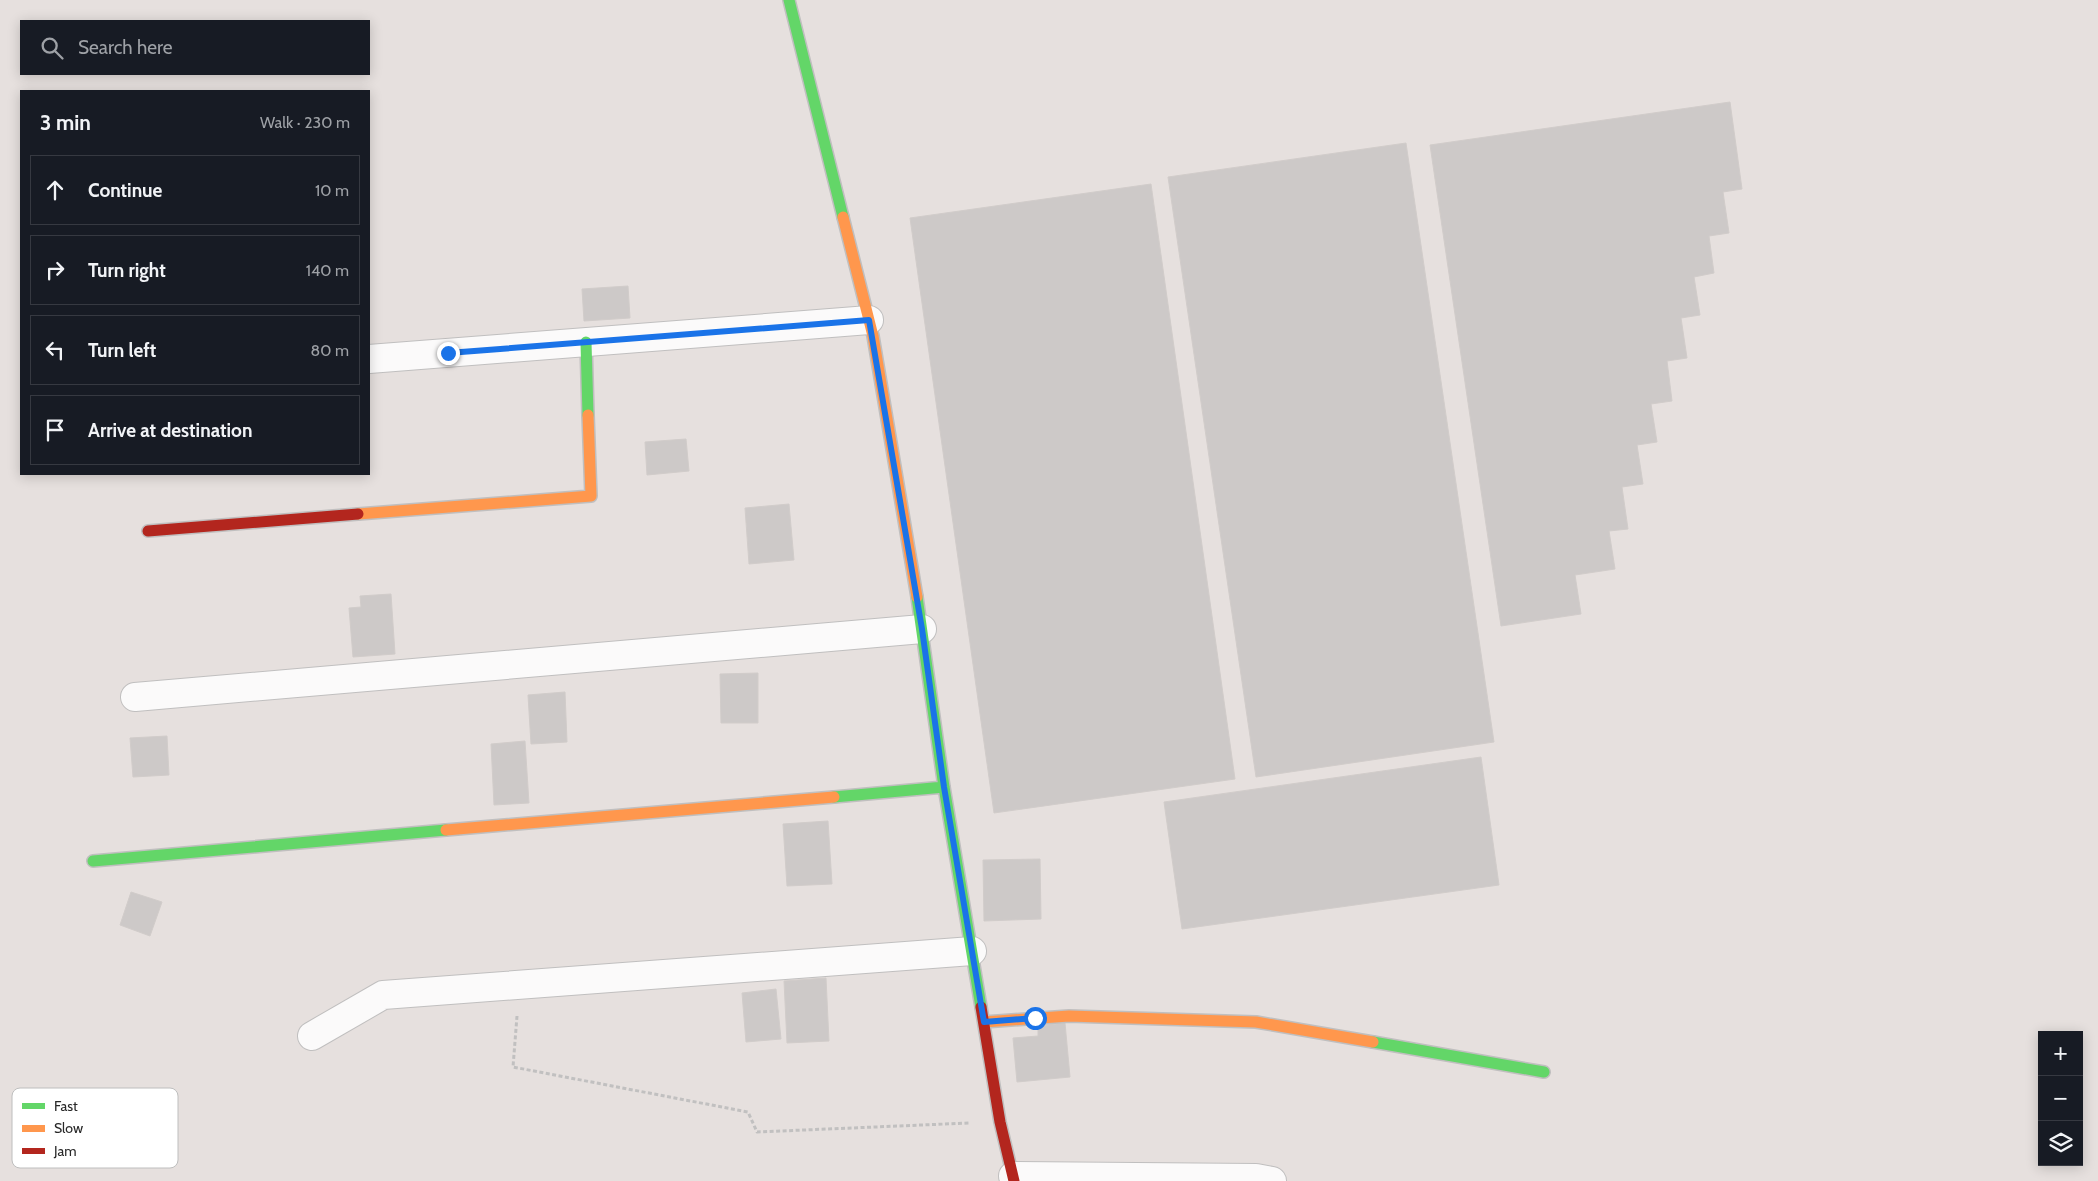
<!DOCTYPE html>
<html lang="en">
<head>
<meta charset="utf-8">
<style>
	:root { --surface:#171b24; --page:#242831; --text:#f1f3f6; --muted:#9ea1a6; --line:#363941 }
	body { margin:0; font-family:Cabin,sans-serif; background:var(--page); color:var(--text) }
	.controls { position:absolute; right:15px; bottom:15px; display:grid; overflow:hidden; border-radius:0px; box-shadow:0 2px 12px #0003 }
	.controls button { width:45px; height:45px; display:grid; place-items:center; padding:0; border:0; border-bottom:1px solid var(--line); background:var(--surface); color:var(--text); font:25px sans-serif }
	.stop { position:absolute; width:15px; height:15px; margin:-11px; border:4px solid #1a73e8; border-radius:50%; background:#fff }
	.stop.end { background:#1a73e8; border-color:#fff; box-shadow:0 1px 5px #0008 }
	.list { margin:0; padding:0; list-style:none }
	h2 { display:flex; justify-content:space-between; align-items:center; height:65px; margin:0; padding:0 20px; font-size:21px }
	h2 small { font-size:16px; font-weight:400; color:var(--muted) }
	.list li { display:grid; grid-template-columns:32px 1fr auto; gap:15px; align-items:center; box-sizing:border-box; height:70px; margin:0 10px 10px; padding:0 10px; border:1px solid var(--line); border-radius:0px }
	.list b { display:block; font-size:19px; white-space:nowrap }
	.list em { font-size:16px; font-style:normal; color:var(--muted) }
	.icon { flex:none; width:28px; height:28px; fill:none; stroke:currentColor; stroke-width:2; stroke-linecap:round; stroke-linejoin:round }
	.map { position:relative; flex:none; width:2098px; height:1181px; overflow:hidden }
	.search { position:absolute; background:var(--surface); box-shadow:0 2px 12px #0003; left:20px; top:20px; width:350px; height:55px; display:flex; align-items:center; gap:12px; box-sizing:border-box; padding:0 18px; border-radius:0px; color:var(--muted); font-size:19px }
	.panel { position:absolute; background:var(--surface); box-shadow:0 2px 12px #0003; left:20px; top:90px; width:350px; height:385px; border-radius:0px }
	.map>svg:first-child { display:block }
</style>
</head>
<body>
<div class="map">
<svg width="2098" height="1181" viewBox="0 0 2098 1181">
	<rect width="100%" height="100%" fill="#e6e0de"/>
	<path fill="#cdc9c8" stroke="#d1ccca" d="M1730 102 1742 189 1723 192 1729 233 1709 236 1714 273 1694 277 1700 315 1681 318 1687 358 1667 361 1672 401 1651 404 1657 442 1637 445 1643 484 1622 487 1628 529 1609 531 1615 569 1575 575 1581 614 1501 626 1430 145Z
		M1406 143 1494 742 1256 777 1168 177Z
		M1151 184 1235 779 994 813 910 218Z
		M628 286 630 318 584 321 582 289Z
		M686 439 689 471 647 475 645 442Z
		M789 504 794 560 749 564 745 508Z
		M391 594 395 654 353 657 349 608 361 607 360 596Z
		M758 673V723H721L720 674Z
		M565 692 567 742 531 744 528 695Z
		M167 736 169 775 133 777 130 738Z
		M525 741 529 803 494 805 491 744Z
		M1481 757 1499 885 1182 929 1164 802Z
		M828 821 832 884 787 886 783 824Z
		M1040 859 1041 919 984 921 983 860Z
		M131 892 162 902 150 936 120 925Z
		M826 978 829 1041 787 1043 784 981Z
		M776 989 781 1039 746 1042 742 993Z
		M1065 1023 1070 1077 1017 1082 1013 1038 1038 1036V1026Z"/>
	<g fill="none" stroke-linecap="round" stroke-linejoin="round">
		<defs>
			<path id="street" d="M369 359 869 320
				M135 697 922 629
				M312 1036 383 995 972 951
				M1013 1176 1256 1178 1272 1181"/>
			<path id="fast" d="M789 0 843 217
				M586 342 588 415
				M917 597 944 787 981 1007
				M834 797 944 787
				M93 861 446 830
				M1373 1042 1544 1072"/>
			<path id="slow" d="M843 217 873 336 917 597
				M358 514 591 496 588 415
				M446 830 834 797
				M984 1022 1069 1016 1256 1022 1373 1042"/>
			<path id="jam" d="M148 531 358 514
				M981 1007 1000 1122 1014 1181"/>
		</defs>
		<use href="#street" stroke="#c0bfbf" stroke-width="30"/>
		<use href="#fast" stroke="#c0bfbf" stroke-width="14"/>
		<use href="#slow" stroke="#c0bfbf" stroke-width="14"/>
		<use href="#jam" stroke="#c0bfbf" stroke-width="14"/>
		<path stroke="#c1c0c0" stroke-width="3" stroke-dasharray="4 2.5" stroke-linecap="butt" d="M517 1016 513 1067 748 1112 757 1132 969 1123"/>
		<use href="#street" stroke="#fbfafa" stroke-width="28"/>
		<use href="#fast" stroke="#63d668" stroke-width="11"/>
		<use href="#slow" stroke="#ff974d" stroke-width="11"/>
		<use href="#jam" stroke="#b3261e" stroke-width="11"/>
	</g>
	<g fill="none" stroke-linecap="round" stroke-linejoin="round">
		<path stroke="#1a73e8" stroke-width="6" d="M448 353 869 320 922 629 944 787 984 1022 1035 1018"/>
	</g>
	<rect x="12" y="1088" width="166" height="80" rx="8" fill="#fff" stroke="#bebebe" stroke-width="1"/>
	<rect x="22" y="1103" width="23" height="6" fill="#63d668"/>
	<rect x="22" y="1125" width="23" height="7" fill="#ff974d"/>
	<rect x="22" y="1148" width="23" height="6" fill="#b3261e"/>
	<g font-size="14" fill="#282828">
		<text x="54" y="1111">Fast</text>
		<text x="54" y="1133">Slow</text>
		<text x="54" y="1156">Jam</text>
	</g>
</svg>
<div class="controls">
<button>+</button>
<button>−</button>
<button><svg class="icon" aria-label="layers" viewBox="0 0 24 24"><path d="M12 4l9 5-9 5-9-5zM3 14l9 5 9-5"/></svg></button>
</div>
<div class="stop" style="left:1035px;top:1018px"></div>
<div class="stop end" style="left:448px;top:353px"></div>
<div class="search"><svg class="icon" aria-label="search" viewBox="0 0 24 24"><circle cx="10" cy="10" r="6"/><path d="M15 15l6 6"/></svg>Search here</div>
<section class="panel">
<h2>3 min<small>Walk · 230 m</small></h2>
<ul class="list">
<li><svg class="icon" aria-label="ahead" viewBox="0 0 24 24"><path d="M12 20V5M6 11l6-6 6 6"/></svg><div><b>Continue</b></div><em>10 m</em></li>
<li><svg class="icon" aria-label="right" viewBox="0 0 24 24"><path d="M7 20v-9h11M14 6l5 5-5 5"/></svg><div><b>Turn right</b></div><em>140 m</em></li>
<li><svg class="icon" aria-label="left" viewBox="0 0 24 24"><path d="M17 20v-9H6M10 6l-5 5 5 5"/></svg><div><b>Turn left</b></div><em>80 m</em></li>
<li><svg class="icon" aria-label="arrive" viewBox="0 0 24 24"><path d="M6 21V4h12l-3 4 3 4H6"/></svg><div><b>Arrive at destination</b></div></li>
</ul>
</section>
</div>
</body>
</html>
